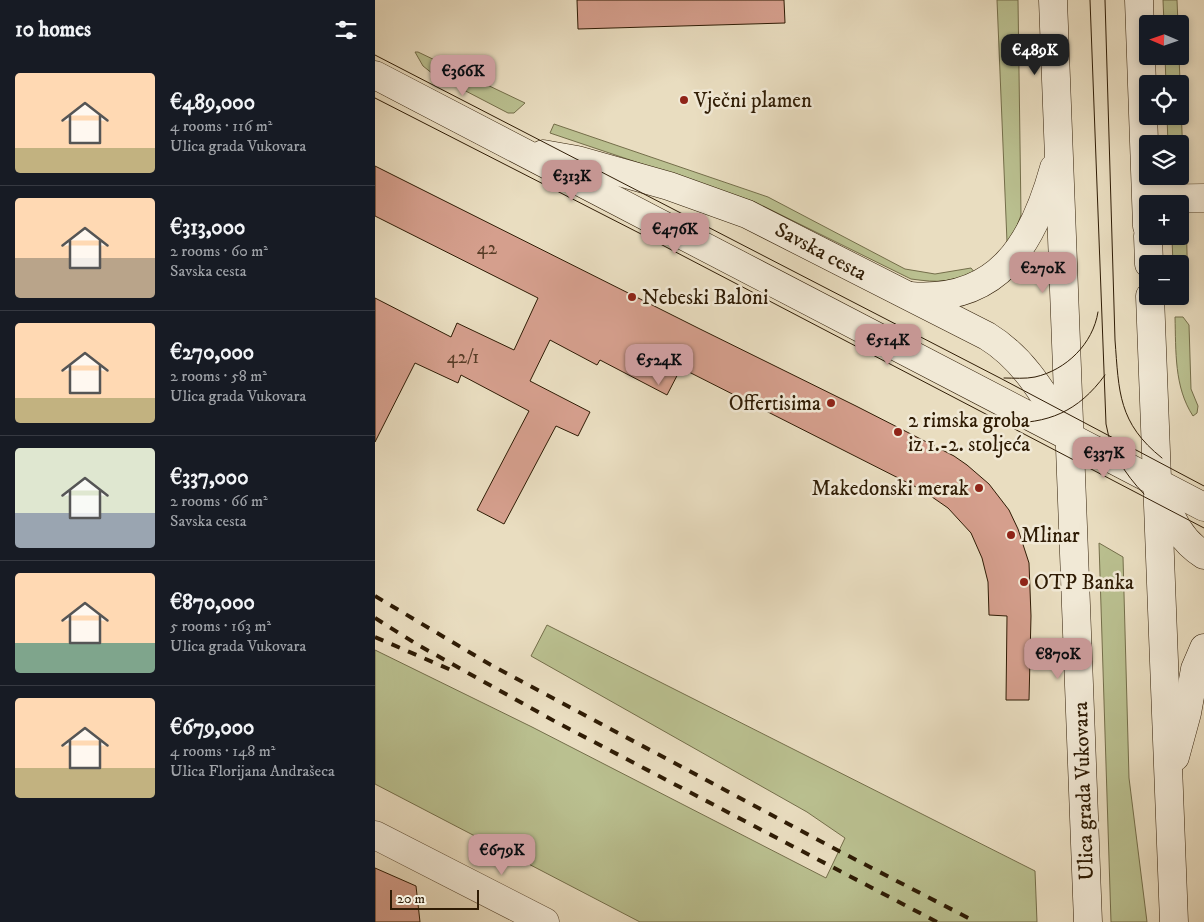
<!DOCTYPE html>
<meta charset="utf-8">
<style>
:root{--surface:#171b24;--page:#242831;--text:#f1f3f6;--muted:#9ea1a6;--line:#363941;--accent:#c59692}
body{margin:0;font-family:"IM FELL DW Pica",serif;background:var(--page);color:var(--text);height:100vh;display:flex;flex-direction:column;font-size:19px;white-space:nowrap}
*{box-sizing:border-box;margin:0}
p{font-size:16px;color:var(--muted)}
.icon{flex:none;width:28px;height:28px;fill:none;stroke:currentColor;stroke-width:2;stroke-linecap:round;stroke-linejoin:round}
.map{position:relative;flex:1;overflow:hidden}
.details{display:flex;flex-direction:column;background:var(--surface);width:375px}
.details>*{flex:none}
.needle{width:32px;rotate:272deg}
.fabs{position:absolute;left:764px;top:15px;display:grid;gap:10px}
.fabs a{display:grid;place-items:center;width:50px;height:50px;border-radius:5px;background:var(--surface);box-shadow:0 2px 8px #0003;font-size:25px}
.scale{position:absolute;left:15px;bottom:12px;width:89px;box-sizing:border-box;padding-left:5px;border:2px solid #2f1c05;border-top:0;font-size:14px;line-height:18px;white-space:nowrap;color:#2f1c05;-webkit-text-stroke:4px #f1e9d6;paint-order:stroke}
.price{position:absolute;translate:-50% -42px;padding:0 11px;border-radius:10px;background:var(--accent);color:#111;font-size:16px;line-height:32px;filter:drop-shadow(0 1px 2px #0008)}
.price::after{content:'';position:absolute;left:50%;top:30px;width:15px;height:11px;margin-left:-8px;background:inherit;clip-path:polygon(0 0,100% 0,50% 100%)}
.price.current{background:#222;color:#fff}
ul{padding:0;list-style:none}
li{display:flex;align-items:center;gap:15px;height:125px;padding:0 15px}
li+li{border-top:1px solid var(--line)}
li span{display:grid;place-items:center;flex:none;width:140px;height:100px;border-radius:5px;color:#555}
li>.icon{margin-inline-start:auto}
span .icon{width:60px;height:60px;fill:#fffc;stroke-width:1}
li b{font-size:21px}
h2{display:flex;justify-content:space-between;align-items:center;height:60px;padding:0 15px;font-size:21px}
main{display:flex;flex:1;min-height:0}
.map>svg:first-child{display:block}
.green{fill:#bac090;stroke:#746e4a}
.building{fill:#d59f8d;stroke:#2f1c05}
.lines{fill:none;stroke-linecap:round;stroke-linejoin:round}
.minor-casing{stroke:#5e4c34;stroke-width:29}
.secondary-casing{stroke:#2f1c05;stroke-width:29}
.minor{stroke:#f1e9d6;stroke-width:28}
.secondary{stroke:#f1e9d6;stroke-width:28}
.tram{stroke:#2f1c05;stroke-width:1}
.rail{stroke:#2f1c05;stroke-width:4;stroke-dasharray:9 9;stroke-linecap:butt}
.poi-dot{fill:#8f2418;stroke:#f1e9d6;stroke-width:2}
.labels{text-anchor:middle;stroke-width:5;stroke-linejoin:round;paint-order:stroke}
.number-label{font-size:19px;fill:#583d27}
.poi-label{font-size:21px;fill:#2f1c05;stroke:#f1e9d6;text-anchor:start}
.street-label{font-size:21px;fill:#2f1c05;stroke:#f1e9d6}
</style>
<main>
<section class="details">
<h2>10 homes<svg class="icon" aria-label="filters" viewBox="0 0 24 24"><path d="M4 7h16M4 17h16"/><circle cx="9" cy="7" r="2"/><circle cx="15" cy="17" r="2"/></svg></h2>
<ul>
<li><span style="background:linear-gradient(#ffd9b3 75%,#c2b280 0)"><svg class="icon" aria-label="home" viewBox="0 0 24 24"><path d="M3 11l9-7 9 7M6 9v11h12V9"/></svg></span><div><b>€489,000</b><p>4 rooms · 116 m²</p><p>Ulica grada Vukovara</p></div></li>
<li><span style="background:linear-gradient(#ffd9b3 60%,#b9a48a 0)"><svg class="icon" aria-label="home" viewBox="0 0 24 24"><path d="M3 11l9-7 9 7M6 9v11h12V9"/></svg></span><div><b>€313,000</b><p>2 rooms · 60 m²</p><p>Savska cesta</p></div></li>
<li><span style="background:linear-gradient(#ffd9b3 75%,#c2b280 0)"><svg class="icon" aria-label="home" viewBox="0 0 24 24"><path d="M3 11l9-7 9 7M6 9v11h12V9"/></svg></span><div><b>€270,000</b><p>2 rooms · 58 m²</p><p>Ulica grada Vukovara</p></div></li>
<li><span style="background:linear-gradient(#dfe7d0 65%,#9aa5b1 0)"><svg class="icon" aria-label="home" viewBox="0 0 24 24"><path d="M3 11l9-7 9 7M6 9v11h12V9"/></svg></span><div><b>€337,000</b><p>2 rooms · 66 m²</p><p>Savska cesta</p></div></li>
<li><span style="background:linear-gradient(#ffd9b3 70%,#7fa58c 0)"><svg class="icon" aria-label="home" viewBox="0 0 24 24"><path d="M3 11l9-7 9 7M6 9v11h12V9"/></svg></span><div><b>€870,000</b><p>5 rooms · 163 m²</p><p>Ulica grada Vukovara</p></div></li>
<li><span style="background:linear-gradient(#ffd9b3 70%,#c2b280 0)"><svg class="icon" aria-label="home" viewBox="0 0 24 24"><path d="M3 11l9-7 9 7M6 9v11h12V9"/></svg></span><div><b>€679,000</b><p>4 rooms · 148 m²</p><p>Ulica Florijana Andrašeca</p></div></li>
</ul>
</section>
<div class="map">
<svg width="829" height="922" viewBox="0 0 829 922">
<rect width="100%" height="100%" fill="#e9ddc0"/>
<filter id="stains"><feTurbulence type="fractalNoise" baseFrequency=".004" numOctaves="4"/><feColorMatrix values="0 0 0 0 .2 0 0 0 0 .09 0 0 0 0 .02 0 0 0 .5 -.17"/></filter>
<radialGradient id="worn" r=".72"><stop offset=".6" stop-color="#630" stop-opacity="0"/><stop offset="1" stop-color="#630" stop-opacity=".3"/></radialGradient>
<g class="green">
<path d="M 622,0 L 643,0 L 646,215 L 641,229 L 632,242 Z"/>
<path d="M 788,0 L 802,0 L 803,24 L 789,24 Z"/>
<path d="M 40,52 L 43,52 L 150,103 L 139,113 L 133,113 L 58,74 L 48,66 Z"/>
<path d="M 790,56 L 804,56 L 809,183 L 800,176 L 805,176 L 805,144 L 793,144 L 792,116 L 805,116 L 805,84 L 791,84 Z"/>
<path d="M 179,124 L 393,197 L 530,269 L 560,274 L 596,268 L 600,273 C 573,282 565,283 536,279 L 380,202 L 175,133 Z"/>
<path d="M 811,217 L 813,288 L 809,292 L 805,293 L 805,264 L 798,264 L 797,239 L 798,236 L 805,236 L 805,222 Z"/>
<path d="M 800,317 L 808,317 L 814,325 L 816,389 L 823,406 L 822,413 L 818,416 C 799,387 801,351 800,317 Z"/>
<path d="M 724,543 L 748,557 L 754,778 L 772,922 L 736,922 Z"/>
<path d="M 172,625 L 660,871 L 662,922 L 265,922 L 0,784 L 0,650 L 157,727 L 451,878 L 470,838 L 432,812 L 156,656 Z"/>
</g>
<g class="building">
<path d="M 202,0 L 409,0 L 410,23 L 203,29 Z"/>
<path d="M 0,166 L 325,329 L 481,406 L 579,456 L 592,465 L 614,484 L 634,510 L 643,529 L 654,563 L 656,616 L 654,700 L 631,700 L 632,616 L 614,615 L 613,582 L 607,558 L 596,533 L 573,508 L 547,490 L 306,368 L 292,395 L 225,360 L 222,365 L 175,340 L 155,381 L 215,412 L 203,436 L 181,426 L 129,524 L 102,510 L 154,411 L 86,375 L 83,383 L 40,363 L 0,442 L 0,298 L 76,337 L 82,323 L 139,350 L 163,298 L 0,216 Z"/>
<path d="M 0,868 L 41,886 L 45,922 L 0,922 Z"/>
</g>
<g class="lines">
<defs>
<g id="minor">
<path d="M 772,199 L 829,198"/>
<path d="M 0,835 L 170,922"/>
</g>
<g id="secondary">
<path d="M 678,0 L 713,922"/>
<path d="M 764,0 L 772,226"/>
<path d="M 0,75 L 829,507"/>
<path d="M 168,154 L 202,160 L 294,186 L 372,214 L 612,336 C 651,360 670,397 694,435"/>
<path d="M 773,236 L 774,264"/>
<path d="M 535,296 C 623,303 658,244 679,168"/>
<path d="M 775,296 L 799,922"/>
<path d="M 787,496 C 797,520 806,541 829,555"/>
<path d="M 800,757 L 812,713 L 820,669 L 829,648"/>
</g>
</defs>
<use href="#minor" class="minor-casing"/>
<use href="#secondary" class="secondary-casing"/>
<use href="#minor" class="minor"/>
<use href="#secondary" class="secondary"/>
<g class="tram">
<path d="M 715,0 L 731,424 C 736,452 749,473 769,494"/>
<path d="M 730,0 L 740,340 C 744,392 743,423 787,458"/>
<path d="M 0,55 L 625,378 L 829,486"/>
<path d="M 0,98 L 268,235 L 829,528"/>
<path d="M 629,378 C 639,378 650,379 660,377 C 691,370 718,344 723,312"/>
<path d="M 629,423 C 673,424 703,412 730,375"/>
</g>
<g class="rail">
<path d="M 0,596 L 116,665 L 464,851 L 601,922"/>
<path d="M 0,618 L 43,645 L 181,722 L 562,922"/>
<path d="M 0,637 L 76,670"/>
</g>
</g>
<g class="poi-dot">
<circle cx="309" cy="100" r="5"/>
<circle cx="257" cy="297" r="5"/>
<circle cx="456" cy="403" r="5"/>
<circle cx="523" cy="432" r="5"/>
<circle cx="604" cy="488" r="5"/>
<circle cx="636" cy="535" r="5"/>
<circle cx="649" cy="582" r="5"/>
</g>
<g class="labels">
<g class="number-label">
<text x="112" y="254">42</text>
<text x="88" y="363">42/1</text>
</g>
<g class="poi-label">
<text x="319" y="107">Vječni plamen</text>
<text x="267" y="304">Nebeski Baloni</text>
<text x="446" y="410" text-anchor="end">Offertisima</text>
<text x="533" y="427">2 rimska groba<tspan x="533" dy="24">iz 1.-2. stoljeća</tspan></text>
<text x="594" y="495" text-anchor="end">Makedonski merak</text>
<text x="646" y="542">Mlinar</text>
<text x="659" y="589">OTP Banka</text>
</g>
<g class="street-label">
<text transform="translate(446 251) rotate(28)" y="7">Savska cesta</text>
<text transform="translate(708 791) rotate(-92)" y="7">Ulica grada Vukovara</text>
</g>
</g>
<rect width="100%" height="100%" filter="url(#stains)"/>
<rect width="100%" height="100%" fill="url(#worn)"/>
</svg>
<div class="fabs">
<a><svg class="needle" viewBox="-14 -14 28 28"><path d="M0-13l5 13h-10z" fill="#e53935"/><path d="M0 13l5-13h-10z" fill="#9ea1a6"/></svg></a>
<a><svg class="icon" aria-label="locate" viewBox="0 0 24 24"><circle cx="12" cy="12" r="6"/><path d="M12 2v4M12 18v4M2 12h4M18 12h4"/></svg></a>
<a><svg class="icon" aria-label="layers" viewBox="0 0 24 24"><path d="M12 4l9 5-9 5-9-5zM3 14l9 5 9-5"/></svg></a>
<a>+</a>
<a>−</a>
</div>
<div class="scale">20 m</div>
<b class="price current" style="left:660px;top:76px">€489K</b>
<b class="price" style="left:88px;top:97px">€366K</b>
<b class="price" style="left:197px;top:202px">€313K</b>
<b class="price" style="left:300px;top:255px">€476K</b>
<b class="price" style="left:668px;top:294px">€270K</b>
<b class="price" style="left:513px;top:366px">€514K</b>
<b class="price" style="left:284px;top:386px">€524K</b>
<b class="price" style="left:729px;top:479px">€337K</b>
<b class="price" style="left:683px;top:680px">€870K</b>
<b class="price" style="left:127px;top:876px">€679K</b>
</div>
</main>
